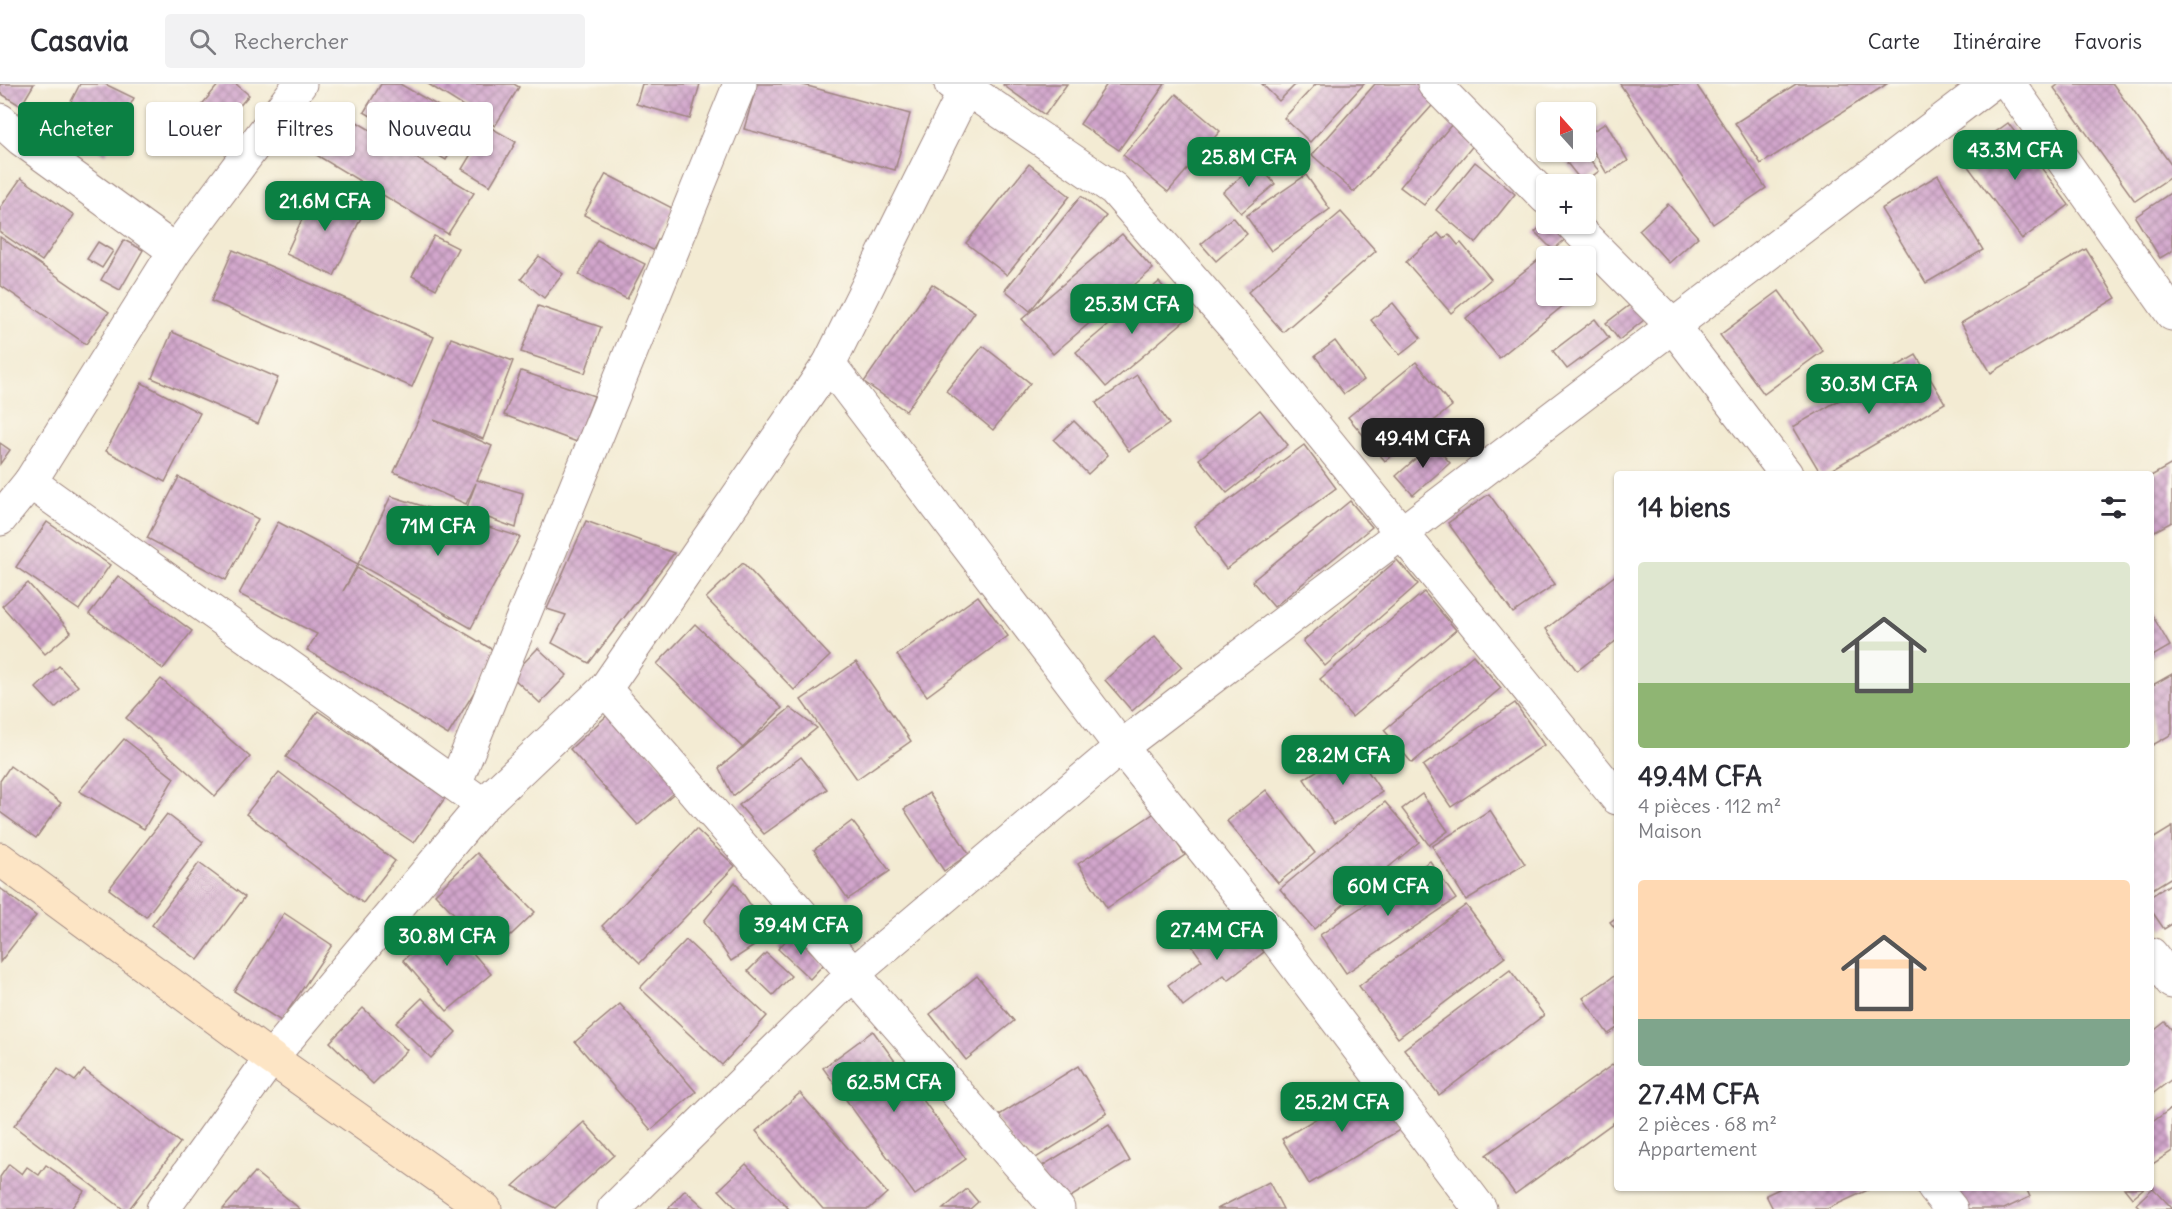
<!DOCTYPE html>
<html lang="fr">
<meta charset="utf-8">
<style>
:root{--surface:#fff;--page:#f2f2f3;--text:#2b2b33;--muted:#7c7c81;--line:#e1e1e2;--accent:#0b8043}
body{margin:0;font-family:Delius,sans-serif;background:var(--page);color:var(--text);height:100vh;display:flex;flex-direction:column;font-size:22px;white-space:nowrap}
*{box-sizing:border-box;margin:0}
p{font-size:20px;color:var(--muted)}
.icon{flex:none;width:33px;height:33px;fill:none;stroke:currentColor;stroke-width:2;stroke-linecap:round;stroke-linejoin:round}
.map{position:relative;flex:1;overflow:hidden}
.panel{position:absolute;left:1614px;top:387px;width:540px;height:720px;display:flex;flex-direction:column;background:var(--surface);border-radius:6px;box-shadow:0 2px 4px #0004}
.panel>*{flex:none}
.hud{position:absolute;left:18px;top:18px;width:570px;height:54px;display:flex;gap:12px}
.needle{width:39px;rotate:339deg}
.buttons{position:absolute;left:1536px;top:18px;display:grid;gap:12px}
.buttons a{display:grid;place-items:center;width:60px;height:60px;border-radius:6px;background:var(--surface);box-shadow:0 2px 4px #0004;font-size:30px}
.price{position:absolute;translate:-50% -51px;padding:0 14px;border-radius:12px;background:var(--accent);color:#fff;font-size:20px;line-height:39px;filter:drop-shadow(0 2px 3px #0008)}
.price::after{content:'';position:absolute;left:50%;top:36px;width:18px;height:14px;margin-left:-9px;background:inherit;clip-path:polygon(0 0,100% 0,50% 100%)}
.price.on{background:#222;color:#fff}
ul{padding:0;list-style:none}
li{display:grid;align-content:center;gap:12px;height:318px;padding:0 24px}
li span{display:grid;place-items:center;height:186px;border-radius:6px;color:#555}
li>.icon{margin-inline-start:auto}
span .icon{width:108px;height:108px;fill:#fffc;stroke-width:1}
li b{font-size:26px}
h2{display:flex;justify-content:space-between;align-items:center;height:72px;padding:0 24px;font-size:26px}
.tag{padding:0 21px;border-radius:6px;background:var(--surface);box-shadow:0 2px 4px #0004;font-size:21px;line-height:54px}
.tag.on{background:var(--accent);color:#fff}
header{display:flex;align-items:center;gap:36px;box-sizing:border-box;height:84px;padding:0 30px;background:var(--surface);border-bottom:2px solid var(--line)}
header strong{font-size:28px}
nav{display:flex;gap:33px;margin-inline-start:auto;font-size:21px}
.search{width:420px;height:54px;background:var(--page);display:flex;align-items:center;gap:15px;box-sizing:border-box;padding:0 21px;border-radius:6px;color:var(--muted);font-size:22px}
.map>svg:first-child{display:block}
.building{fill:url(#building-cross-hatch)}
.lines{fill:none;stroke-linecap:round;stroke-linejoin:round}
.street-casing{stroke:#9e857f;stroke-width:35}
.secondary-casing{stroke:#9e857f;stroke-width:35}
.street{stroke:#fff;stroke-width:33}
.secondary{stroke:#fde5c5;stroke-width:33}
</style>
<header>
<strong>Casavia</strong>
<div class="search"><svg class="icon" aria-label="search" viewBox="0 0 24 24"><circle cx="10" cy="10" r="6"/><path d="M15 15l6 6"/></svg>Rechercher</div>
<nav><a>Carte</a><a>Itinéraire</a><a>Favoris</a></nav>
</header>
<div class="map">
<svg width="2172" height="1125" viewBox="0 0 2172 1125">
<defs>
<pattern id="building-cross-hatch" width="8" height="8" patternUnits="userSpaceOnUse" patternTransform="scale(1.5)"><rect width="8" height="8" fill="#d2a6cc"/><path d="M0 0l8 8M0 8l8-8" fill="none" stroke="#ac87a6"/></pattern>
</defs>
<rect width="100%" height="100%" fill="#fbf7ec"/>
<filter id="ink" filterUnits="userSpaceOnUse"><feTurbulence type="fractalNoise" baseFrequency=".0167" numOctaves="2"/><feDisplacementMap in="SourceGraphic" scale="12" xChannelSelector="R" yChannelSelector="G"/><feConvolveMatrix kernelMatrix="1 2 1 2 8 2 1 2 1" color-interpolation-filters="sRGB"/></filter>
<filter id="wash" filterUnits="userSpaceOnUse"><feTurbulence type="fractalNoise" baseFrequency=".008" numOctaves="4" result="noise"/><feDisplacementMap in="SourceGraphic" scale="24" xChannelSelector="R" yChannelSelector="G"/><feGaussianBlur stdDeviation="1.35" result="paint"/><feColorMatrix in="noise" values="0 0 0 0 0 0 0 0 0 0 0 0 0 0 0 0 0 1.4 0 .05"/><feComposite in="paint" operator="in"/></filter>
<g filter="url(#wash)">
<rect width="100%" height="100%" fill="#f3ebd3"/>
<g id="blocks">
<g class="building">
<path d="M 0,0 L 34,0 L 21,22 L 0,9 Z"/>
<path d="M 80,0 L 105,0 L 134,14 L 105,70 L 57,45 Z"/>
<path d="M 219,0 L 236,0 L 249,11 L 216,49 L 194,30 Z"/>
<path d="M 381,0 L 400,0 L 468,39 L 446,76 L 364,28 Z"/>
<path d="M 428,0 L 514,0 L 519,3 L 495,42 Z"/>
<path d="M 642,0 L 700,0 L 690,35 L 636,20 Z"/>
<path d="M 757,0 L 800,0 L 910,30 L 895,86 L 744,45 Z"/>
<path d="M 1004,0 L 1067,0 L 1045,31 L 1003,1 Z"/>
<path d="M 1107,0 L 1165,0 L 1119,66 L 1080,40 Z"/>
<path d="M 1262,0 L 1296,0 L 1279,17 Z"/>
<path d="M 1316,0 L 1364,0 L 1310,58 L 1284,34 Z"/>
<path d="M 1375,0 L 1425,0 L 1440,13 L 1354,108 L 1312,71 Z"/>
<path d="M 1620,0 L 1696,0 L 1766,104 L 1713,140 Z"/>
<path d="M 1796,0 L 1887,0 L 1761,80 L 1735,39 Z"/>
<path d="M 2059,0 L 2113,0 L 2172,82 L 2172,92 L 2135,117 L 2054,4 Z"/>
<path d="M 1176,10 L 1220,47 L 1168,108 L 1123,71 Z"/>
<path d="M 329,21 L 474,109 L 448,150 L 303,63 Z"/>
<path d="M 1606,39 L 1628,77 L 1607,90 L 1586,54 L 1586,51 Z"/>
<path d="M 2008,39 L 2069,121 L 2022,155 L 1961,73 Z"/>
<path d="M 1452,40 L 1476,58 L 1424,121 L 1400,103 Z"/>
<path d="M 488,42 L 516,58 L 490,102 L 462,85 Z"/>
<path d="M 1581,68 L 1584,68 L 1599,87 L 1583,99 L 1567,79 Z"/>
<path d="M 1475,78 L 1515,110 L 1476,159 L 1436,126 Z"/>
<path d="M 1257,79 L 1275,100 L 1241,129 L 1223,108 Z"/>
<path d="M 1029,80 L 1070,112 L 1007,191 L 966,159 Z"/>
<path d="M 606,90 L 674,125 L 653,166 L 584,131 Z"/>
<path d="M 1306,91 L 1330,125 L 1271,167 L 1246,132 Z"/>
<path d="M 1938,91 L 1983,166 L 1926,199 L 1881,125 Z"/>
<path d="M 21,94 L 74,131 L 42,177 L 0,148 L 0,124 Z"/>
<path d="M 316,105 L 364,127 L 334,192 L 286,170 Z"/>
<path d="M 2172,108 L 2172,167 L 2160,174 L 2135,133 Z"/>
<path d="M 1081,112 L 1106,132 L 1030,227 L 1005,206 Z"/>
<path d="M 1668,120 L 1698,153 L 1669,179 L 1639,146 Z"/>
<path d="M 1341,128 L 1376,167 L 1283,248 L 1248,208 Z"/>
<path d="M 1233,133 L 1247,150 L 1216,177 L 1201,160 Z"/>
<path d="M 1546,138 L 1546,140 L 1556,140 L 1569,152 L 1553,166 L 1535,148 Z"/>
<path d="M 1438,149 L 1443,155 L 1449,150 L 1458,161 L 1461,159 L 1491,195 L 1451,229 L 1406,178 Z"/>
<path d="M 1122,150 L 1153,185 L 1053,270 L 1022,235 Z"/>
<path d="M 434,152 L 458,164 L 436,205 L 412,192 Z"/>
<path d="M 0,153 L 109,228 L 86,260 L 0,201 Z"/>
<path d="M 124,156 L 143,166 L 120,206 L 101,196 Z"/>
<path d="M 597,156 L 645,180 L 627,215 L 579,191 Z"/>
<path d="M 98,158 L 113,167 L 102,184 L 87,175 Z"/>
<path d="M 2086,165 L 2116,214 L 1991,289 L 1961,239 Z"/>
<path d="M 233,166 L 434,253 L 412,303 L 211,217 Z"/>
<path d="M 539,172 L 563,190 L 544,214 L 521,195 Z"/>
<path d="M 1543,172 L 1546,176 L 1546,212 L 1575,212 L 1499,274 L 1466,234 Z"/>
<path d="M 1159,198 L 1189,233 L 1106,303 L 1076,268 Z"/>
<path d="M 932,200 L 975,228 L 906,327 L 864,298 Z"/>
<path d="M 1779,207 L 1823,267 L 1764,310 L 1720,251 Z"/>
<path d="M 1393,219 L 1421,254 L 1400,271 L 1371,236 Z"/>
<path d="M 1631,220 L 1644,236 L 1619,256 L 1606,239 Z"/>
<path d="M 538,222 L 601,243 L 585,289 L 521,268 Z"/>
<path d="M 1595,235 L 1609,254 L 1567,285 L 1553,267 Z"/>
<path d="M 172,248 L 278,294 L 258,340 L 152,294 Z"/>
<path d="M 451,254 L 513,277 L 483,355 L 434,336 L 492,362 L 477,396 L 523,409 L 516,444 L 466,426 L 476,399 L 466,420 L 394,388 L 421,330 Z"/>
<path d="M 1335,257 L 1364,296 L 1344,310 L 1315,272 Z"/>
<path d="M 983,262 L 1030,299 L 993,346 L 946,307 Z"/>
<path d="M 1916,271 L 1945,319 L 1824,390 L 1821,390 L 1793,343 Z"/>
<path d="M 1416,278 L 1452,322 L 1385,377 L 1348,333 Z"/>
<path d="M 521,287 L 594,312 L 577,358 L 504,331 Z"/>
<path d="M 1137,291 L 1169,340 L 1129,367 L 1096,319 Z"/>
<path d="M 142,299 L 200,329 L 165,398 L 106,367 Z"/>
<path d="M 1260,326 L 1288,361 L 1227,409 L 1199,375 Z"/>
<path d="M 1074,337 L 1108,371 L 1088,390 L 1054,356 Z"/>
<path d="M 0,359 L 10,366 L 0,380 Z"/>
<path d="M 1433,359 L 1450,379 L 1413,411 L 1396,392 Z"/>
<path d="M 1304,361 L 1336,404 L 1226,485 L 1194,442 Z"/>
<path d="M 2172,380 L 2172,438 L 2151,449 L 2151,392 Z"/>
<path d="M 179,393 L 258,435 L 226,496 L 147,454 Z"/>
<path d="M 1489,410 L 1555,500 L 1513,529 L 1448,439 Z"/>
<path d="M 391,412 L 520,453 L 471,544 L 358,480 Z"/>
<path d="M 1350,417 L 1372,443 L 1274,523 L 1252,497 Z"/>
<path d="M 586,437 L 674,469 L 589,579 L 552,559 L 566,531 L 547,525 Z"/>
<path d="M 47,438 L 110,481 L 79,526 L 16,483 Z"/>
<path d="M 278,438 L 358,480 L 343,507 L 357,484 L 498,569 L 448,651 L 307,566 L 317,550 L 239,510 Z"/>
<path d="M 1397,476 L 1418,500 L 1325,582 L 1303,557 Z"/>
<path d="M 743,479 L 830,572 L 794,606 L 706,514 Z"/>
<path d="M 1617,490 L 1617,556 L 1577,587 L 1546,545 Z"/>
<path d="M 118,492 L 192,547 L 163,585 L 89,530 Z"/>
<path d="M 28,499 L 71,548 L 45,570 L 2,522 Z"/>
<path d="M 1424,508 L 1456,546 L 1352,633 L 1320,595 Z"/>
<path d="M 978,512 L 1008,552 L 927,612 L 897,571 Z"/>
<path d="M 2151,529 L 2170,562 L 2151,573 Z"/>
<path d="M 695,540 L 782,624 L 743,664 L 657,580 Z"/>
<path d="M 1155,552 L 1182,583 L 1132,627 L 1105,596 Z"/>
<path d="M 538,564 L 567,591 L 540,619 L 511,592 Z"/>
<path d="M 1473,571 L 1501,604 L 1412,679 L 1384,646 Z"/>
<path d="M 856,578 L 911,657 L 857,695 L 801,616 Z"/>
<path d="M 59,582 L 78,602 L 55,624 L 36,604 Z"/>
<path d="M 2172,590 L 2172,650 L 2151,662 L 2151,602 Z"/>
<path d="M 161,595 L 250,673 L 215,712 L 126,634 Z"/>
<path d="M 1515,619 L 1544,661 L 1451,723 L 1423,682 Z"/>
<path d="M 790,624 L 817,644 L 733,712 L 719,684 Z"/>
<path d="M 318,627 L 445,714 L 414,759 L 286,673 Z"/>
<path d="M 612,627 L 681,703 L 638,741 L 570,665 Z"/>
<path d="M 124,655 L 174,694 L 144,745 L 79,707 Z"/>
<path d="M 1352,664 L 1382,708 L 1334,740 L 1304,695 Z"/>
<path d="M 801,673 L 827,705 L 764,750 L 739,721 Z"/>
<path d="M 10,682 L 61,719 L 36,754 L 0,728 L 0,697 Z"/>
<path d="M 279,688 L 395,777 L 363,819 L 246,730 Z"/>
<path d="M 1266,706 L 1315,769 L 1278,799 L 1227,737 Z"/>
<path d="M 929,709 L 969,770 L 944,787 L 904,725 Z"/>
<path d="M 1422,710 L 1448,747 L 1429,761 L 1402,725 Z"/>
<path d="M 1385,718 L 1419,758 L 1314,845 L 1280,805 Z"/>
<path d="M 1490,726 L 1525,780 L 1466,816 L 1432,762 Z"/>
<path d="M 1156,728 L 1185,771 L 1107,824 L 1078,780 Z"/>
<path d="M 167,730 L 203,758 L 146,833 L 109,805 Z"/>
<path d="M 852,737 L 890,787 L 848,815 L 814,766 Z"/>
<path d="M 2172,743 L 2172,793 L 2151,806 L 2151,756 Z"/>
<path d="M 696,745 L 735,782 L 640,879 L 602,842 Z"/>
<path d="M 477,769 L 535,828 L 492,869 L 435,810 Z"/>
<path d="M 1430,777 L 1456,815 L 1346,889 L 1320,851 Z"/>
<path d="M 199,779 L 245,813 L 198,876 L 152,841 Z"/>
<path d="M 735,798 L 771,851 L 731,877 L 704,837 Z"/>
<path d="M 2172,799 L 2172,840 L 2164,845 L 2151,826 L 2151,812 Z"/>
<path d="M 0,804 L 36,832 L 0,878 Z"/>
<path d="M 1466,821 L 1505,873 L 1398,954 L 1359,902 Z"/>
<path d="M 284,829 L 332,861 L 281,937 L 234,907 Z"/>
<path d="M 1617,833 L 1617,847 L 1610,838 Z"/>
<path d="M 447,839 L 491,890 L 447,927 L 403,876 Z"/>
<path d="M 1223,839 L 1231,849 L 1243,840 L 1264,868 L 1228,896 L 1224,891 L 1183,922 L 1168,901 L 1202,876 L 1192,862 Z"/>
<path d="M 792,850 L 824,880 L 810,895 L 778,865 Z"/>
<path d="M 686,856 L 767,932 L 722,981 L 640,904 Z"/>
<path d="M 766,869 L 791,892 L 773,911 L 748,887 Z"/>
<path d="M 1510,886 L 1544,931 L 1439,1011 L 1404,965 Z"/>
<path d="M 1617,890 L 1617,944 L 1608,950 L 1583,914 Z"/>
<path d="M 977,892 L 1014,937 L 966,976 L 930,930 Z"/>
<path d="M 422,914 L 456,948 L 431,974 L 396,939 Z"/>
<path d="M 620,920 L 696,1008 L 651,1046 L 575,958 Z"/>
<path d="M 363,924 L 407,966 L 373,1000 L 330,958 Z"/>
<path d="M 2165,938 L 2172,946 L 2172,995 L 2151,1011 L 2151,949 Z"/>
<path d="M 873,947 L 966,1075 L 915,1111 L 823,984 Z"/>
<path d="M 1615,979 L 1617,981 L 1617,1036 L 1515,1110 L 1486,1071 Z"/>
<path d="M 1078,982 L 1107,1029 L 1036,1074 L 1015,1063 L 996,1033 Z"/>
<path d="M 58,985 L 75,997 L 84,986 L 180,1059 L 129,1125 L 123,1125 L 14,1042 Z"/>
<path d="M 1375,999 L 1403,1044 L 1309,1100 L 1282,1055 Z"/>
<path d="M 800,1009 L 887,1109 L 869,1125 L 823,1125 L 756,1047 Z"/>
<path d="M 2172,1024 L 2172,1067 L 2151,1081 L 2151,1039 Z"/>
<path d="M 584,1038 L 614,1071 L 555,1124 L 513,1102 Z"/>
<path d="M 1109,1041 L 1130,1077 L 1059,1120 L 1037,1085 Z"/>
<path d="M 9,1080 L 22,1090 L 27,1083 L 39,1091 L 46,1081 L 84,1107 L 71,1125 L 0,1125 L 0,1093 Z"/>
<path d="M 746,1080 L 789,1125 L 737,1125 L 719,1106 Z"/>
<path d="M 255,1088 L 300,1125 L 223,1125 Z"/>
<path d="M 1269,1098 L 1283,1125 L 1217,1125 Z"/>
<path d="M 1781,1104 L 1867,1104 L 1868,1106 L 1827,1125 L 1773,1125 L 1766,1111 Z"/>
<path d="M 1956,1104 L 2026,1104 L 2030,1113 L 2004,1125 L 1962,1125 L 1953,1105 Z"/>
<path d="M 2124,1104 L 2144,1104 L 2132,1114 Z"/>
<path d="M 2153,1104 L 2172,1124 L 2172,1125 L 2141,1125 L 2136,1120 Z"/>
<path d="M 967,1105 L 978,1118 L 970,1125 L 943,1125 Z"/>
<path d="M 685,1106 L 706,1125 L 668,1125 Z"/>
</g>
</g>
</g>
<g filter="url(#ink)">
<use href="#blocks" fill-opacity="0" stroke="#9e857f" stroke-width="1.5"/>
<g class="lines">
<defs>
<g id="street">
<path d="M 951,0 L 966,4 L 1114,105 L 1235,244 L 1617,714"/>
<path d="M 1434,0 L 1546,114"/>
<path d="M 2009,0 L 2172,230"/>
<path d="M 0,36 L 21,55 L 175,167"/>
<path d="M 1572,140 L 1672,241 L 1786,390"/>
<path d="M 829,280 L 1121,663 L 1278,858 L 1480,1125"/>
<path d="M 30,398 L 471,712"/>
<path d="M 0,435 L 30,398 L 175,167 L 300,0"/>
<path d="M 605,605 L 1058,1125"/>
<path d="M 455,700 L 740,0"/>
<path d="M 2151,870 L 2172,898"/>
<path d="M 1934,1104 L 1951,1125"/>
<path d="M 163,1125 L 271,974 L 483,721 L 605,605 L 829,280 L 968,0"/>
<path d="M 614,1125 L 853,890 L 1121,663 L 1990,0"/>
</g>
<path id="secondary" d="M 0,775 L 271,974 L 485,1125"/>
</defs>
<use href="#street" class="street-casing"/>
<use href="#secondary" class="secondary-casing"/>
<use href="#street" class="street"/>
<use href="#secondary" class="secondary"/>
</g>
</g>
</svg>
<div class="buttons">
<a><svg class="needle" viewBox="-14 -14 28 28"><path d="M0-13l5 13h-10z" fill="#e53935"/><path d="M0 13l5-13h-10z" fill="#7c7c81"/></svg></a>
<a>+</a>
<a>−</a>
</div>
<b class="price" style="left:2015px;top:97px">43.3M CFA</b>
<b class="price" style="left:1249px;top:104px">25.8M CFA</b>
<b class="price" style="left:325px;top:148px">21.6M CFA</b>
<b class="price" style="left:1132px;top:251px">25.3M CFA</b>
<b class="price" style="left:1869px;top:331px">30.3M CFA</b>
<b class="price on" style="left:1423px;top:385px">49.4M CFA</b>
<b class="price" style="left:438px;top:473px">71M CFA</b>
<b class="price" style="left:1343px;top:702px">28.2M CFA</b>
<b class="price" style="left:1388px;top:833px">60M CFA</b>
<b class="price" style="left:801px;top:872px">39.4M CFA</b>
<b class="price" style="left:1217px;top:877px">27.4M CFA</b>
<b class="price" style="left:447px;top:883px">30.8M CFA</b>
<b class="price" style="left:894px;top:1029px">62.5M CFA</b>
<b class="price" style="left:1342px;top:1049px">25.2M CFA</b>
<div class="hud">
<a class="tag on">Acheter</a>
<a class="tag">Louer</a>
<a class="tag">Filtres</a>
<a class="tag">Nouveau</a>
</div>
<section class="panel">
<h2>14 biens<svg class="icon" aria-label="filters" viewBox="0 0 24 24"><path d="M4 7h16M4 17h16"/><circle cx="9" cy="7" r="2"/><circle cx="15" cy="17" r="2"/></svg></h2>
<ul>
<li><span style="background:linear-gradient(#dfe7d0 65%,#8fb573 0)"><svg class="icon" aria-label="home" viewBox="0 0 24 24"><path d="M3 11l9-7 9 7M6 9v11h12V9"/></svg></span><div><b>49.4M CFA</b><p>4 pièces · 112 m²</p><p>Maison</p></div></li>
<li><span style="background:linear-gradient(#ffd9b3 75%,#7fa58c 0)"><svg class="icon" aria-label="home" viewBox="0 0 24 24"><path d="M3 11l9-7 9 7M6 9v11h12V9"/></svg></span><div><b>27.4M CFA</b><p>2 pièces · 68 m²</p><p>Appartement</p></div></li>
</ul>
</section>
</div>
